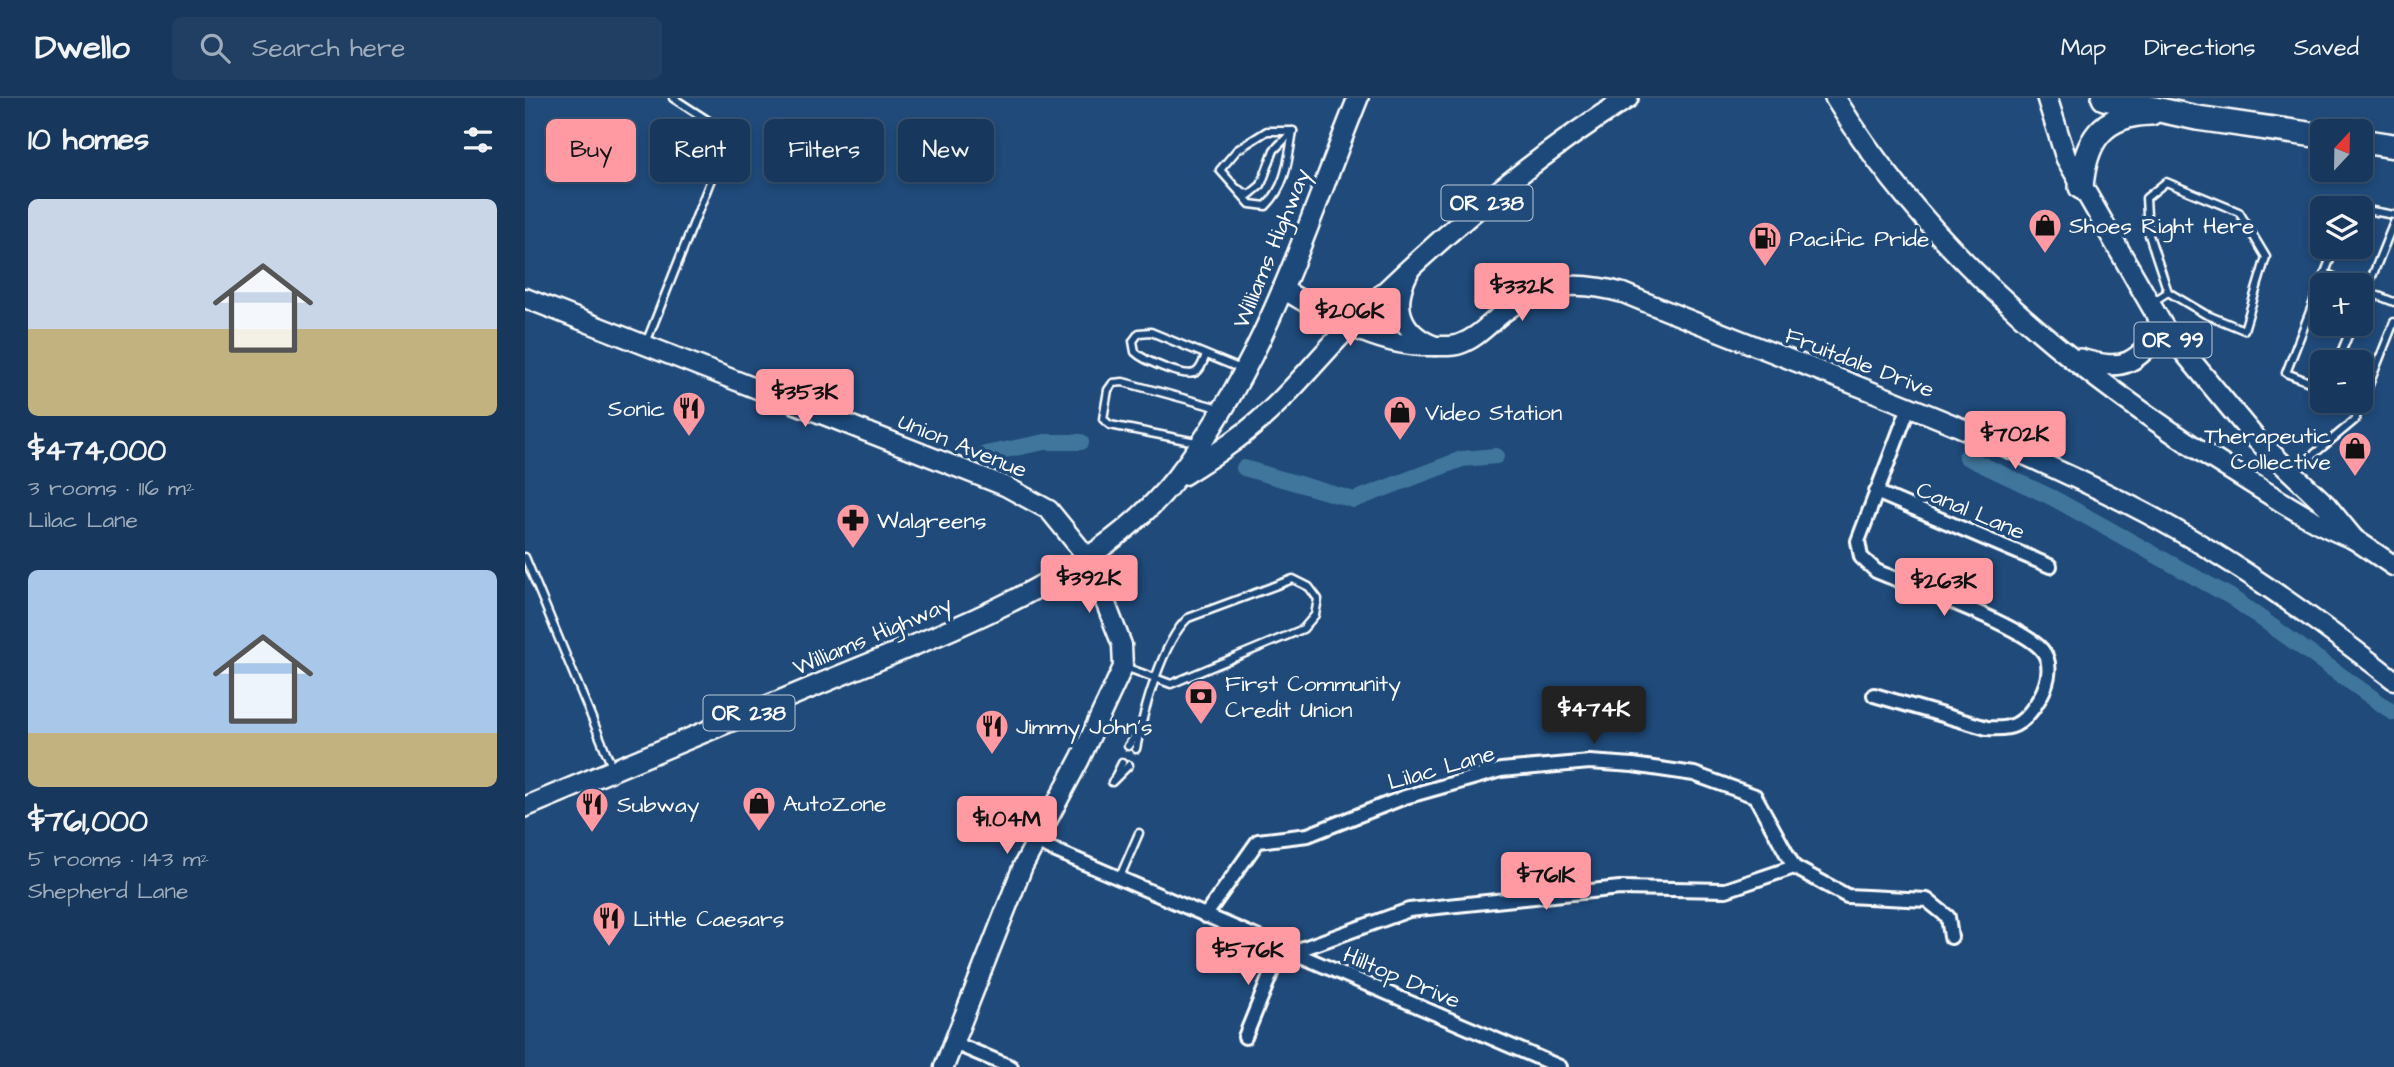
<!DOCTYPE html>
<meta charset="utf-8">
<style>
:root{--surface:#17385c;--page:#203f62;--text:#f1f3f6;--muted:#9eacbb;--line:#365272;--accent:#ff9aa2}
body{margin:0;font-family:"Architects Daughter",sans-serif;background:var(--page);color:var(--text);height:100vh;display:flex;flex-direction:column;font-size:26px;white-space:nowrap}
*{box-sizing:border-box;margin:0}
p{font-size:23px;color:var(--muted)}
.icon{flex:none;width:38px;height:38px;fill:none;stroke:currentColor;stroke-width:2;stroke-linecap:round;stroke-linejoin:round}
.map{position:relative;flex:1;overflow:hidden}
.sheet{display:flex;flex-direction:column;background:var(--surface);width:525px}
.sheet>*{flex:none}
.banner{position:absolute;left:21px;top:21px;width:665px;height:63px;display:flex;gap:14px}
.needle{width:46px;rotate:22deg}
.fabs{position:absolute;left:1785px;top:21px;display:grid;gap:14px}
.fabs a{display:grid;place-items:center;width:63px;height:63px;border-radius:10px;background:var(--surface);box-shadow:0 4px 10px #0003,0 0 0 2px var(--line);font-size:35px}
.price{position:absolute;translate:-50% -60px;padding:0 16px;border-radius:7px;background:var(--accent);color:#111;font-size:23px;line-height:46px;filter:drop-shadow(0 2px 4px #0008)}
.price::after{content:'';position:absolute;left:50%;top:42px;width:21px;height:16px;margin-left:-10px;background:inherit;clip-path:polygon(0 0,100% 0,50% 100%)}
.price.selected{background:#222;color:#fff}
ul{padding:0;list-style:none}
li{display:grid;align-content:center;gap:14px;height:371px;padding:0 28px}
li span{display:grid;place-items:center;height:217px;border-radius:10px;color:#555}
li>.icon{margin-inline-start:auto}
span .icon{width:126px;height:126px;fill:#fffc;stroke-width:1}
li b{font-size:30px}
h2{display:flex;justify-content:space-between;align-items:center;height:84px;padding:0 28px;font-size:30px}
.pill{padding:0 24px;border-radius:10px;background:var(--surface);box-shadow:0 4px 10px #0003,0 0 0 2px var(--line);font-size:24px;line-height:63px}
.pill.selected{background:var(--accent);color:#111}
header{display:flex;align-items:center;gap:42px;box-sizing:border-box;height:98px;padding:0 35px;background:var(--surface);border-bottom:2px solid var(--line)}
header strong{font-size:33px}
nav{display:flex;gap:38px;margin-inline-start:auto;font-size:24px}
.search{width:490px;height:63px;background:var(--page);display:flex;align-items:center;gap:18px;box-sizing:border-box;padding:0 24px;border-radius:10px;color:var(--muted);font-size:26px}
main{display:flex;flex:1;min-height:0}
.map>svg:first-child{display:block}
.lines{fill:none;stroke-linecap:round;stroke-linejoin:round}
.canal{stroke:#3f769c;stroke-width:16}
.lane-casing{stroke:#fff;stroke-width:11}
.street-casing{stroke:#fff;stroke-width:18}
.secondary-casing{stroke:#fff;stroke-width:23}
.primary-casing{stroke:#fff;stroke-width:24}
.highway-casing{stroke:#fff;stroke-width:28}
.lane{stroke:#1f4a7a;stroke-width:6}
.street{stroke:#1f4a7a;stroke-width:12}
.secondary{stroke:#1f4a7a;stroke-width:18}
.primary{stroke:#1f4a7a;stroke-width:19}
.highway{stroke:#1f4a7a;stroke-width:23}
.labels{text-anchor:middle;stroke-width:7;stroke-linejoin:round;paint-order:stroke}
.shield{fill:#1f4a7a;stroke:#bcc9d7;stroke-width:2}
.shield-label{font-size:21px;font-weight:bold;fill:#fff}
.poi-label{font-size:23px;fill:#fff;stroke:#1f4a7a;text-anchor:start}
.street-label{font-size:23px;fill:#fff;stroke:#1f4a7a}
</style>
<header>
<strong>Dwello</strong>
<div class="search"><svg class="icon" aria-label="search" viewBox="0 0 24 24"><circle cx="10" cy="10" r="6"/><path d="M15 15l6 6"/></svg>Search here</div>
<nav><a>Map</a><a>Directions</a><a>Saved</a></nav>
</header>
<main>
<section class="sheet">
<h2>10 homes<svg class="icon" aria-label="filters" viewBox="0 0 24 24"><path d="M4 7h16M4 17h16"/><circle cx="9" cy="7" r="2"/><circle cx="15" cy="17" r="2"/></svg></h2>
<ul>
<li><span style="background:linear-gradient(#c9d6e8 60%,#c2b280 0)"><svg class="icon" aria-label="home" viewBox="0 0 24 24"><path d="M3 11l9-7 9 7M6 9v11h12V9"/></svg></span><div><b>$474,000</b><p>3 rooms · 116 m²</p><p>Lilac Lane</p></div></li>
<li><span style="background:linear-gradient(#a9c7e8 75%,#c2b280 0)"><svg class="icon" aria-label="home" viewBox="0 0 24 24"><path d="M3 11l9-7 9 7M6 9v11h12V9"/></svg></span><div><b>$761,000</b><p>5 rooms · 143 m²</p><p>Shepherd Lane</p></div></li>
</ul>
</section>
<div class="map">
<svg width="1869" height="969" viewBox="0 0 1869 969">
<rect width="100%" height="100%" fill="#1f4a7a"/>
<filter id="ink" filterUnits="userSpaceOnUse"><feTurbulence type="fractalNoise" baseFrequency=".0143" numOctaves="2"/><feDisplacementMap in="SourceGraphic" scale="14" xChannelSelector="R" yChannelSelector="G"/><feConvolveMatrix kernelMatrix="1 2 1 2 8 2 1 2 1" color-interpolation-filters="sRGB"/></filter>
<g filter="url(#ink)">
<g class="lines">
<g class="canal">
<path d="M 460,356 L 520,344 L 556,344"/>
<path d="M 1441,359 L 1528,400 L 1706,499 L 1869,615"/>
<path d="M 719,370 L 829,402 L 937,361 L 971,358"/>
</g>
<defs>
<g id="lane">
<path d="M 742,33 L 768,33 C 763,61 762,87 741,108 L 725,106 L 695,72 L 712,52 Z"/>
<path d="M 1641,84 L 1714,114 L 1741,159 L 1719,232 L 1680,216 L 1643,194 L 1623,134 L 1621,100 Z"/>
<path d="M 713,91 L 724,97 L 736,87 L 749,52 L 768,33"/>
<path d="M 1825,110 L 1828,110"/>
<path d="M 1836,111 L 1869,117"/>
<path d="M 1800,175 L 1827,187"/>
<path d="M 1836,191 L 1869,204"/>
<path d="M 1626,205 L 1643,194"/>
<path d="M 1836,206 L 1869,124"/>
<path d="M 121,245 L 204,36 L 148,0"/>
<path d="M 681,257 C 678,263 676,273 669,275 C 657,279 618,262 610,254 L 608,243 L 614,235 L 626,234 L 716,271"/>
<path d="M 1812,264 L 1828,226"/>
<path d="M 1797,289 L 1761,275 L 1810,149"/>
<path d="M 671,344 L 585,327 L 578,321 L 583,292 L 588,285 L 598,284 L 694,310"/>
<path d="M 1770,372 L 1830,322 L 1869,224"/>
<path d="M 0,459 L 88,671"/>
<path d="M 600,569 L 646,586 L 778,531 L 790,517 L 793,501 L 784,489 L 768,481 L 663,520 C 637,544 618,615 611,651"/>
<path d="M 603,648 L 612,635"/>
<path d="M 590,679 L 597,665"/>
<path d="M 587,684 L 604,667"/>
<path d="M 594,781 L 614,735"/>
</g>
<g id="street">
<path d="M 1351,394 L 1525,468"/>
<path d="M 1349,597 L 1462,630 C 1487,632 1497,627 1511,606 C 1521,591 1530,568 1517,552 C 1496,527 1386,488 1351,473 L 1336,459 L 1333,443 L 1384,309"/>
<path d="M 510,744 L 1035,969"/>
<path d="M 680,818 L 733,743 L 783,737 L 880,699 L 976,672 L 1065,664 L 1108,667 L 1169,676 L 1230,698 L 1269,769 L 1322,798 L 1402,802 L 1423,819 L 1426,839"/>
<path d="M 765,855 L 884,812 L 1095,790 L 1201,792 L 1269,769"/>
<path d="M 720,939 L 756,851"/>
<path d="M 429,945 L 486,969"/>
</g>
<g id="secondary">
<path d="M 884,174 C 867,206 874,234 910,248"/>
<path d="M 757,191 C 805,218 852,250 909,248 C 918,248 927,249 935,246 C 952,240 964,226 978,215 C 1016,185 1052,182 1098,195 C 1267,265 1441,324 1605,407 C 1698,454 1787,518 1869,582"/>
<path d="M 0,200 L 480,388 L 524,412 L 563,460 L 597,547 L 598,569 L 555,661 L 498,768 L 419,969"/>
</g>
<g id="primary">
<path d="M 1310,0 C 1406,156 1551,276 1704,371 C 1746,397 1783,423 1829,441"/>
<path d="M 1522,0 L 1541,60 L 1639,230 L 1731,341 L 1801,407 L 1829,441 L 1869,468"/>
<path d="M 1555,261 C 1601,274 1609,266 1639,230"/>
<path d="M 658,377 C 693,355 726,333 755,303 C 779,279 800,253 824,229 C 908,145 1002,63 1103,0"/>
<path d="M 0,709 C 97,669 193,628 290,588 C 408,538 568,485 650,381 C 739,269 780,131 833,0"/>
</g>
<g id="highway">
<path d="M 1579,0 L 1672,20 L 1797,38"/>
<path d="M 1836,43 L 1869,48"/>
<path d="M 1556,89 C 1560,44 1576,16 1626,15"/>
</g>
</defs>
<use href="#lane" class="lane-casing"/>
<use href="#street" class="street-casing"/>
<use href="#secondary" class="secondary-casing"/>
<use href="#primary" class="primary-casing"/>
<use href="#highway" class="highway-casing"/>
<use href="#lane" class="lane"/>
<use href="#street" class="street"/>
<use href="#secondary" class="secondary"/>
<use href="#primary" class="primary"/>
<use href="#highway" class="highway"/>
</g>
</g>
<defs>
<symbol id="shop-pin" viewBox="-11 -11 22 30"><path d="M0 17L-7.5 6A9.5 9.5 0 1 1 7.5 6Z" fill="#ff9aa2" stroke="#1f4a7a"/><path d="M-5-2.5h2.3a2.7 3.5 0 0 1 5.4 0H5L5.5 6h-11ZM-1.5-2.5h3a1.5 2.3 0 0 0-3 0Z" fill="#111"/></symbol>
<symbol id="fuel-pin" viewBox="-11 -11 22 30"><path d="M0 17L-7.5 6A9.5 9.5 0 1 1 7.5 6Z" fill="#ff9aa2" stroke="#1f4a7a"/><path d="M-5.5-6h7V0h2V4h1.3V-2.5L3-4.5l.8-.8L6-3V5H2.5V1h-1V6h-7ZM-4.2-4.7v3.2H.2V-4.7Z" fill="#111"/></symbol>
<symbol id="restaurant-pin" viewBox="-11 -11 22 30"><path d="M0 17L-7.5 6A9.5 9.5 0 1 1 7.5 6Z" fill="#ff9aa2" stroke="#1f4a7a"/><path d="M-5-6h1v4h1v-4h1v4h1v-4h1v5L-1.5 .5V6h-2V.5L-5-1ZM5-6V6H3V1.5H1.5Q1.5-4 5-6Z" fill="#111"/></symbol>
<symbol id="pharmacy-pin" viewBox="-11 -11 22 30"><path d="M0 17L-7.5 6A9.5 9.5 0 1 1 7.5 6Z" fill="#ff9aa2" stroke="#1f4a7a"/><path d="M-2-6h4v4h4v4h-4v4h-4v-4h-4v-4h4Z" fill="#111"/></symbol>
<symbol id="bank-pin" viewBox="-11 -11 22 30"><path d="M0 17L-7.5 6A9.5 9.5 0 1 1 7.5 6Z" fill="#ff9aa2" stroke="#1f4a7a"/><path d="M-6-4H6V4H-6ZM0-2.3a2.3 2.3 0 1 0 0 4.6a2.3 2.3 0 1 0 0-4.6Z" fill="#111"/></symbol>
</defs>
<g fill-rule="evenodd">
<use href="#shop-pin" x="1501" y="108" width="38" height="52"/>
<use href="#fuel-pin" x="1221" y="121" width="38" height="52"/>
<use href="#restaurant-pin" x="145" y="291" width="38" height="52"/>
<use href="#shop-pin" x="856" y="295" width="38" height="52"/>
<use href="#shop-pin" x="1811" y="331" width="38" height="52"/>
<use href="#pharmacy-pin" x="309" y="403" width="38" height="52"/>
<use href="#bank-pin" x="657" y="579" width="38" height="52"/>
<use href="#restaurant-pin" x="448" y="609" width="38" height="52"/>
<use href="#shop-pin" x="215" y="686" width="38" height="52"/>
<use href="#restaurant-pin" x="48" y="687" width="38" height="52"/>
<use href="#restaurant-pin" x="65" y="801" width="38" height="52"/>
</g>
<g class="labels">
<g class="shield">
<rect x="916.5" y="87.5" width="91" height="35" rx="5"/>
<rect x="1609.5" y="224.5" width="77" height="35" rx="5"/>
<rect x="178.5" y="597.5" width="91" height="35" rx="5"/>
</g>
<g class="shield-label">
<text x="962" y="112">OR 238</text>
<text x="1648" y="249">OR 99</text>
<text x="224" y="622">OR 238</text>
</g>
<g class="poi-label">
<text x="1544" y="135">Shoes Right Here</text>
<text x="1264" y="148">Pacific Pride</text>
<text x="140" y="318" text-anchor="end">Sonic</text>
<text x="900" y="322">Video Station</text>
<text x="1806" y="345" text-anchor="end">Therapeutic<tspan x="1806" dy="26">Collective</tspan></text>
<text x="352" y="430">Walgreens</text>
<text x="700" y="593">First Community<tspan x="700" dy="26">Credit Union</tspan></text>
<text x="491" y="636">Jimmy John's</text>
<text x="258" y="713">AutoZone</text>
<text x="92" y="714">Subway</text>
<text x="108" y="828">Little Caesars</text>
</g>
<g class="street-label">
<text transform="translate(746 150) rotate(-68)" y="8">Williams Highway</text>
<text transform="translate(1335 264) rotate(21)" y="8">Fruitdale Drive</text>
<text transform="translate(438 347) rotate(22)" y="8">Union Avenue</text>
<text transform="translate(1446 412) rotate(23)" y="8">Canal Lane</text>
<text transform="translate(347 537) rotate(-23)" y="8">Williams Highway</text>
<text transform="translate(916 669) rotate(-16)" y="8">Lilac Lane</text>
<text transform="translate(877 879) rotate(23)" y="8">Hilltop Drive</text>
</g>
</g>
</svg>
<div class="fabs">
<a><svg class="needle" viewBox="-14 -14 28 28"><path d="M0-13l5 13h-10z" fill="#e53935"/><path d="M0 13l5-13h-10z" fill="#9eacbb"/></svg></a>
<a><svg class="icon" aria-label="layers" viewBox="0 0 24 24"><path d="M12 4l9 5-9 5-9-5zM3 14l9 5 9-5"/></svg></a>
<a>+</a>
<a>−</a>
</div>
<b class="price" style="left:997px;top:225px">$332K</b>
<b class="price" style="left:825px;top:250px">$206K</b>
<b class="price" style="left:280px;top:331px">$353K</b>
<b class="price" style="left:1490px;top:373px">$702K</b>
<b class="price" style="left:564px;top:517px">$392K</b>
<b class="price" style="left:1419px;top:520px">$263K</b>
<b class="price selected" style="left:1069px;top:648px">$474K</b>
<b class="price" style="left:482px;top:758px">$1.04M</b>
<b class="price" style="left:1021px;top:814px">$761K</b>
<b class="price" style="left:723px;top:889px">$576K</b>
<div class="banner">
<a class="pill selected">Buy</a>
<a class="pill">Rent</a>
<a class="pill">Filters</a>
<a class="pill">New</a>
</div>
</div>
</main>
